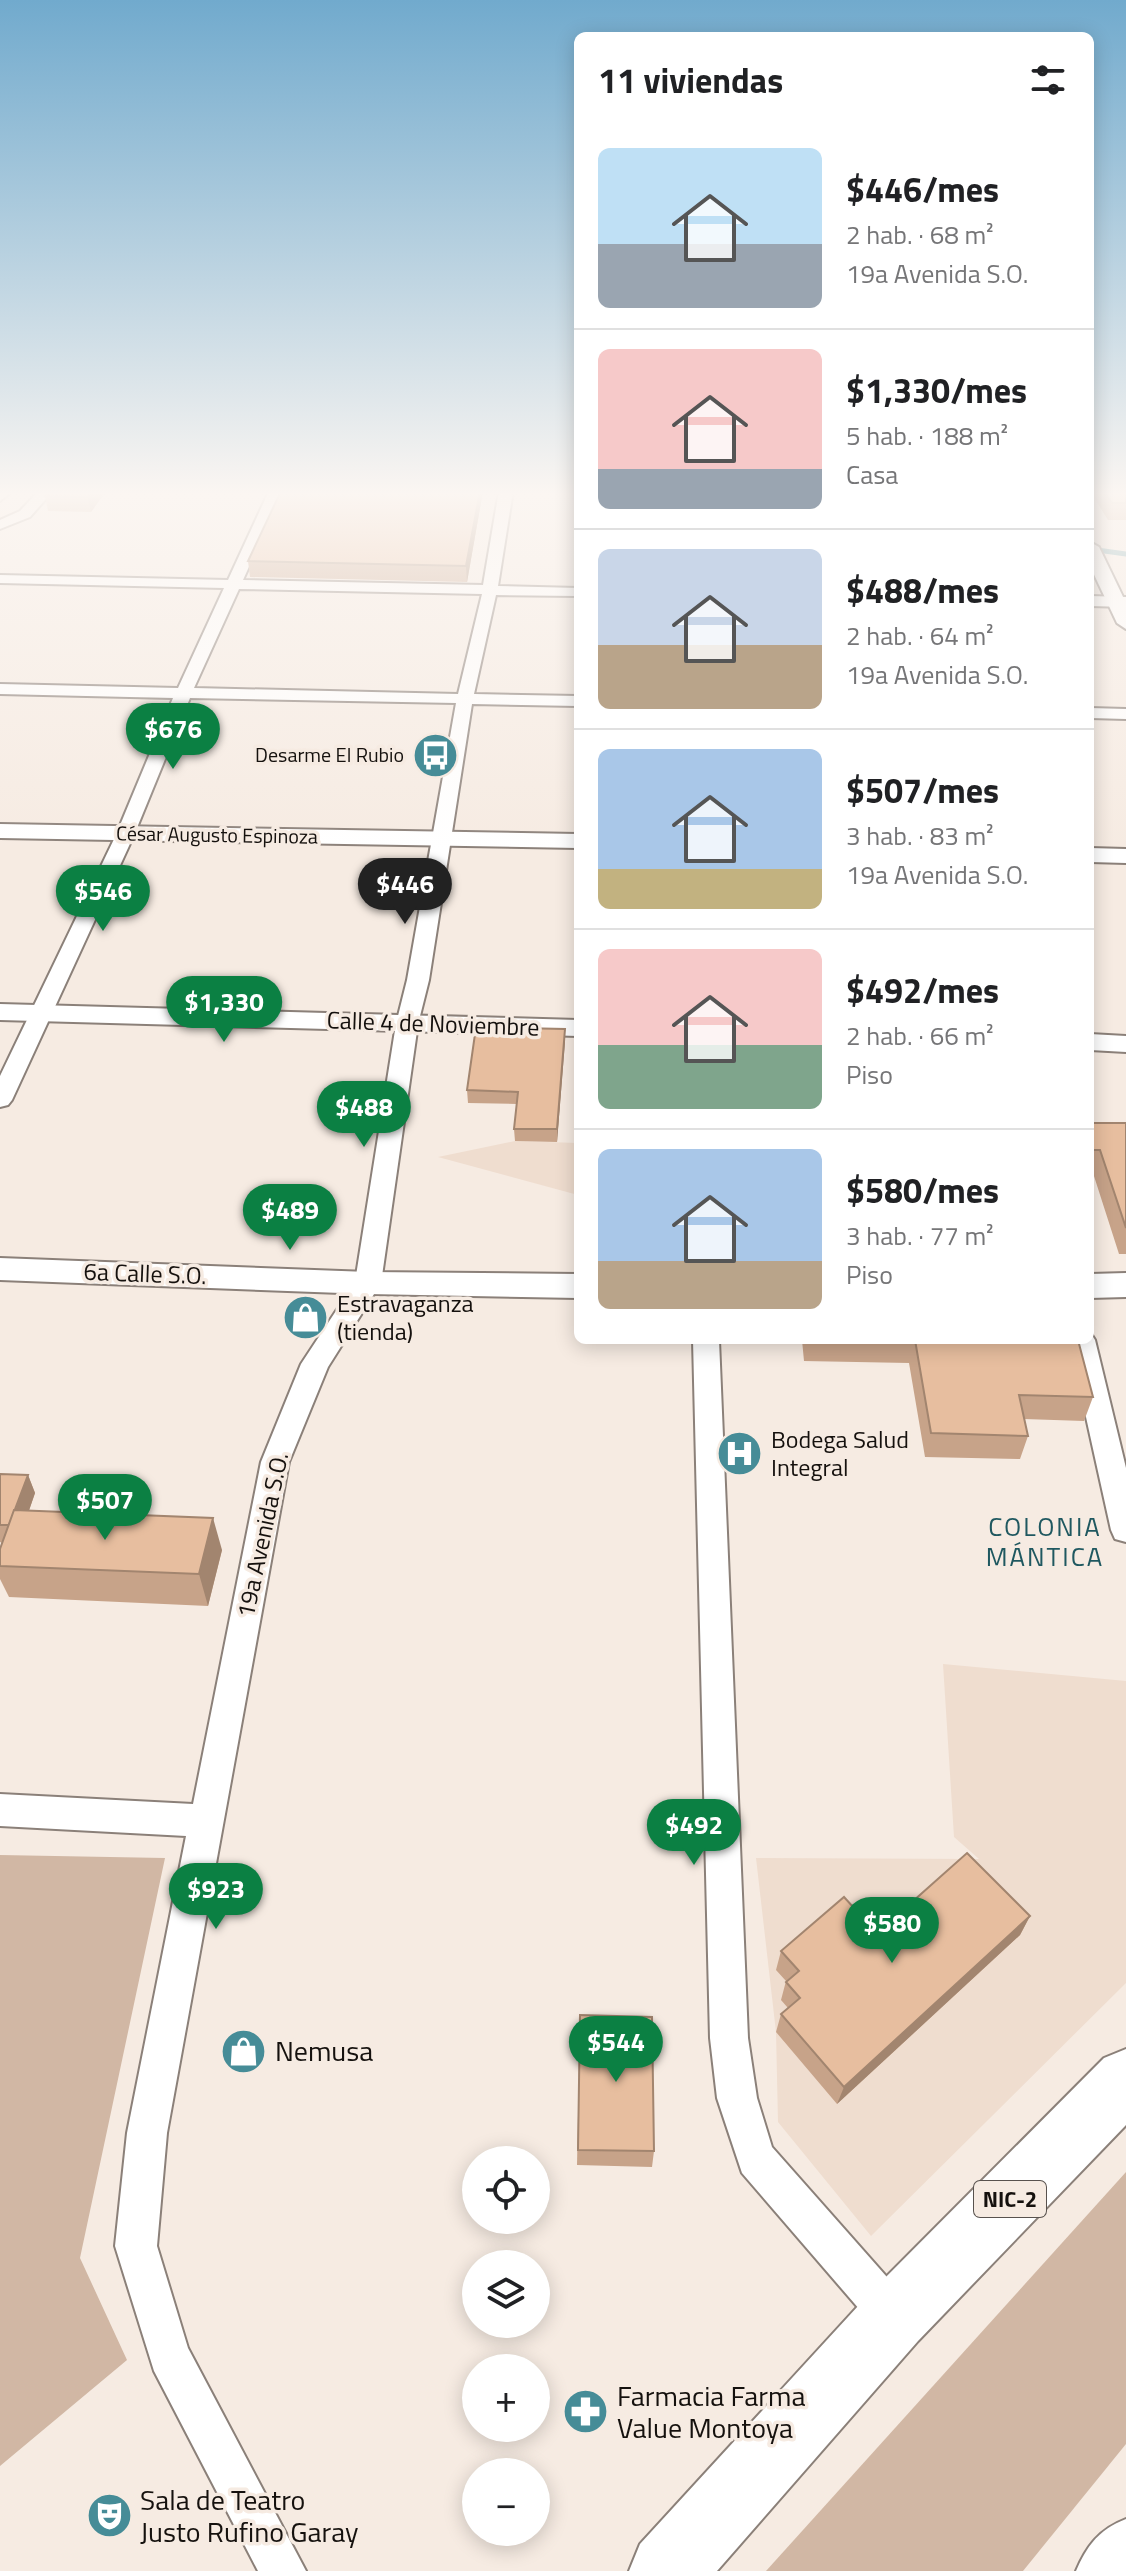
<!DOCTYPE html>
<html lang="es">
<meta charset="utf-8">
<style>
:root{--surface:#fff;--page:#f2f2f2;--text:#202124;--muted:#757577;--line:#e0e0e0;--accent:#0b8043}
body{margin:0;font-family:"Titillium Web",sans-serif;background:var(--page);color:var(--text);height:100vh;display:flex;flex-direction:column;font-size:30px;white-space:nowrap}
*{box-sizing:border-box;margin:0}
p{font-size:26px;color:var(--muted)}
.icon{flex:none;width:44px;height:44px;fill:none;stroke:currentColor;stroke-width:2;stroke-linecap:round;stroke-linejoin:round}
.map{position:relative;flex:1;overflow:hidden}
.details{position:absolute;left:574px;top:32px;width:520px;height:1312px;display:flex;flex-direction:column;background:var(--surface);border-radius:12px;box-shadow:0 4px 20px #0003}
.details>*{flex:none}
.buttons{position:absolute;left:462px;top:2146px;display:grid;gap:16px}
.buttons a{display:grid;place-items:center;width:88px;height:88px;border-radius:50%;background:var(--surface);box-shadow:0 4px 20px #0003;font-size:40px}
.price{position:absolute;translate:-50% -68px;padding:0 18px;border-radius:28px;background:var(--accent);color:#fff;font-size:26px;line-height:52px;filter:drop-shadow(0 2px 4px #0008)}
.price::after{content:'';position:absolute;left:50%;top:48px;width:24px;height:18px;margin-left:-12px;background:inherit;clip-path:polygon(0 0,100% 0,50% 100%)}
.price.selected{background:#222;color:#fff}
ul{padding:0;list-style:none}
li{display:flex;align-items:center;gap:24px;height:200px;padding:0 24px}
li+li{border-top:2px solid var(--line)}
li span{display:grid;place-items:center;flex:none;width:224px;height:160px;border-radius:12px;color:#555}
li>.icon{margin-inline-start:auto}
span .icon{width:96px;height:96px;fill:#fffc;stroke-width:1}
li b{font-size:34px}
h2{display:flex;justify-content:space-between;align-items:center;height:96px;padding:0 24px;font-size:34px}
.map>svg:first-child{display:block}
.built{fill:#efddcf}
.green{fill:#d1b7a4}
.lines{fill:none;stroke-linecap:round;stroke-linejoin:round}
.stream{stroke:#609ba5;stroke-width:5}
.minor-casing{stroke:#8b8079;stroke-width:4}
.tertiary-casing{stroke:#8b8079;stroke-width:4}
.trunk-casing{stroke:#8b8079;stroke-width:4}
.minor{fill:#fff;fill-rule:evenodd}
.tertiary{fill:#fff;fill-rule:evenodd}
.trunk{fill:#fff;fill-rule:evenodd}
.wall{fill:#c7a389}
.shaded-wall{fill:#a2856f}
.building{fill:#e7be9f;stroke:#a2856f;stroke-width:2}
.labels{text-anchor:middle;stroke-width:7;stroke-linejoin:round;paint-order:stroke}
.far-poi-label{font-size:20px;fill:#15110e;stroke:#f6ebe2;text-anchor:end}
.far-street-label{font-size:20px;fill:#15110e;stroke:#f6ebe2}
.shield{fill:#f6ebe2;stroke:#58524e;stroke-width:2}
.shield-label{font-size:22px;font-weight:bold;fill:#15110e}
.street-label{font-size:24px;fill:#15110e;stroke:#f6ebe2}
.poi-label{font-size:24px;fill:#15110e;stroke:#f6ebe2;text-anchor:start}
.neighbourhood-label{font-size:26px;letter-spacing:2px;fill:#1f5860;stroke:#f6ebe2}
.near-poi-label{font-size:28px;fill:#15110e;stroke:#f6ebe2;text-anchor:start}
</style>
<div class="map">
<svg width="1126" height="2571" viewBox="0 0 1126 2571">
<rect width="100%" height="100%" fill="#f6ebe2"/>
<g class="built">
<path d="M 515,1141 L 578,1143 L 578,1195 L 438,1157 Z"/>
<path d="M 943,1664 L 1126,1681 L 1126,1983 L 871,2236 L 778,2122 L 776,2032 L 756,1858 L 979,1859 L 954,1837 Z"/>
</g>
<g class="green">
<path d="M 0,1855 L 165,1858 L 80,2258 L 127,2360 L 0,2466 Z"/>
<path d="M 1126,2172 L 1126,2444 L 1023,2571 L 766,2571 Z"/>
</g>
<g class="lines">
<path class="stream" d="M 1090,549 L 1126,554"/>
<defs>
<g id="minor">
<path d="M 0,491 L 12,491 L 0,501 Z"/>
<path d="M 39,491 L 53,491 L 30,517 L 0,529 L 0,520 L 20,511 Z"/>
<path d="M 269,491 L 283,491 L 243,580 L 483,585 L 499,491 L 513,491 L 498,586 L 578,588 L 578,596 L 496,595 L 474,694 L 578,696 L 578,706 L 472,704 L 429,980 L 418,1024 L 381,1283 L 328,1367 L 289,1462 L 167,2133 L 157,2246 L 188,2348 L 306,2571 L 258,2571 L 154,2371 L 115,2246 L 127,2133 L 186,1836 L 0,1826 L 0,1794 L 193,1804 L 261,1462 L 301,1364 L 355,1282 L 396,1024 L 407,980 L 456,703 L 190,698 L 134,835 L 12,1100 L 8,1105 L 0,1107 L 0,1076 L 116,835 L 173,698 L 0,694 L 0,684 L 178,688 L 224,588 L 0,583 L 0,575 L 228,580 ZM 239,589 L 482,594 L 458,694 L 194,688 Z"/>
<path d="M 1090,596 L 1126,597 L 1126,607 L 1090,606 Z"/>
<path d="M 1090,708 L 1126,709 L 1126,719 L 1090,718 Z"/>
<path d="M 1090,1332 L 1095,1340 L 1126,1468 L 1126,1542 L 1115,1539 L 1111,1530 L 1069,1340 L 1090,1340 Z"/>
<path d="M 693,1340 L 719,1340 L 748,2038 L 757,2098 L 772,2147 L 909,2302 L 915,2317 L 909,2332 L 894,2338 L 879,2332 L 742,2173 L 717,2098 L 710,2038 Z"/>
</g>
<g id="tertiary">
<path d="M 1090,542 L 1099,547 L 1126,603 L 1126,629 L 1117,623 L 1090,566 Z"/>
<path d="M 0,824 L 578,834 L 578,848 L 0,838 Z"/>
<path d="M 1090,848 L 1126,849 L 1126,863 L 1090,862 Z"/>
<path d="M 0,1004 L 578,1020 L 578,1036 L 0,1020 Z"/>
<path d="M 1090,1034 L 1126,1036 L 1126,1052 L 1090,1050 Z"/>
<path d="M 0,1258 L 368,1272 L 578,1274 L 578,1298 L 368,1294 L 0,1280 Z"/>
<path d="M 1126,1273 L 1126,1297 L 1090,1298 L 1090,1274 Z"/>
<path d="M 1126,2519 L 1126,2571 L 1076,2571 C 1087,2545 1100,2529 1126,2519 Z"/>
</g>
<path id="trunk" d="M 1126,2049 L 1126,2125 L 918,2341 L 717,2571 L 629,2571 L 640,2544 L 870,2293 L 1104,2058 Z"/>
</defs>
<use href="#minor" class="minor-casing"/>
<use href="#tertiary" class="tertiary-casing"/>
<use href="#trunk" class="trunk-casing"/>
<use href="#minor" class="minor"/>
<use href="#tertiary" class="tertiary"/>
<use href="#trunk" class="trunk"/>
</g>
<g class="wall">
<path d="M 49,491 L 106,491 L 91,512 L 48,511 L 45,496 Z"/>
<path d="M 281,491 L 483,491 L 467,582 L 250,577 L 248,561 Z"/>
<path d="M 1090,491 L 1126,491 L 1126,520 L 1108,520 Z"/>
<path d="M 565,1029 L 557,1142 L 515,1141 L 514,1129 L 517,1104 L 468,1103 L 467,1090 Z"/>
<path d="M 1090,1123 L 1126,1123 L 1126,1254 L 1119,1254 L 1093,1173 L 1090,1173 Z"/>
<path d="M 802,1340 L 1078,1340 L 1093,1397 L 1084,1421 L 1024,1419 L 1028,1436 L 1020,1459 L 925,1457 L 909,1363 L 804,1361 Z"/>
<path d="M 0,1474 L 28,1475 L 35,1493 L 29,1510 L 222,1550 L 208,1606 L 9,1597 L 0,1579 L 0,1549 L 2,1543 L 0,1542 Z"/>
<path d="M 1030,1916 L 1020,1935 L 837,2104 L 776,2032 L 781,2014 L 788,2008 L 781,2000 L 786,1981 L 776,1970 L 781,1951 L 863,1918 Z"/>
<path d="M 580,2015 L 654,2151 L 652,2167 L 577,2165 Z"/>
</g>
<g class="shaded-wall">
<path d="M 93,491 L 106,491 L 91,512 L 88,497 Z"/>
<path d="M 480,491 L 483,491 L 467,582 L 466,566 Z"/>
<path d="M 565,1029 L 565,1042 L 557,1142 L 557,1129 Z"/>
<path d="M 28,1475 L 35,1493 L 18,1543 L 10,1525 Z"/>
<path d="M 213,1518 L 222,1550 L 208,1606 L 199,1574 Z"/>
<path d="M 1030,1916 L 1020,1935 L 837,2104 L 844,2087 Z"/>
</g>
<g class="building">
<path d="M 49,491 L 93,491 L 88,497 L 45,496 Z"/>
<path d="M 281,491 L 480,491 L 466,566 L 248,561 Z"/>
<path d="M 1104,491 L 1126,491 L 1126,503 L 1112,503 Z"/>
<path d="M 476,1027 L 565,1029 L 557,1129 L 514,1129 L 518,1092 L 467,1090 Z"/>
<path d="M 1090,1123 L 1126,1123 L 1126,1228 L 1100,1150 L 1090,1150 Z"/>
<path d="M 915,1340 L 1078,1340 L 1093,1397 L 1019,1395 L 1028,1436 L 931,1433 Z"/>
<path d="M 0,1474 L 28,1475 L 9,1525 L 0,1525 Z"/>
<path d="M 14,1510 L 213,1518 L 199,1574 L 0,1566 L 0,1549 Z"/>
<path d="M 967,1853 L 1030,1916 L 844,2087 L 781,2014 L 800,1998 L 786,1982 L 799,1971 L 781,1951 L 844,1897 L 863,1918 L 881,1904 L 894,1918 Z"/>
<path d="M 580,2015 L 652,2017 L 654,2151 L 578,2150 Z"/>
</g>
<linearGradient id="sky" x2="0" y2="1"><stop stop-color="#71aacd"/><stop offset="0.58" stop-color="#fbf6f2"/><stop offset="1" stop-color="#fbf6f2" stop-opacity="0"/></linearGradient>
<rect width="1126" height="851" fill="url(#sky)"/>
<defs>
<symbol id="bus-disc" viewBox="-11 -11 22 22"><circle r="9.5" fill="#468c97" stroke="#f6ebe2"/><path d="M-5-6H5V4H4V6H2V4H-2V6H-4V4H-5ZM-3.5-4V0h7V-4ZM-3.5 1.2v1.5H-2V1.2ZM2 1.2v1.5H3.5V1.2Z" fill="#fff"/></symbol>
<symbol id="shop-disc" viewBox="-11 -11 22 22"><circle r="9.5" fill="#468c97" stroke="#f6ebe2"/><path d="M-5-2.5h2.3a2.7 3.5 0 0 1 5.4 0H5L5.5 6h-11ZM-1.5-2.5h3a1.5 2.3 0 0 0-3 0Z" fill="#fff"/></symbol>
<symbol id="hospital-disc" viewBox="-11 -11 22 22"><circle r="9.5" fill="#468c97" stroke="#f6ebe2"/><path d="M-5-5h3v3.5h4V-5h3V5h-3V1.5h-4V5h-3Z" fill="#fff"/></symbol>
<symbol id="pharmacy-disc" viewBox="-11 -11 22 22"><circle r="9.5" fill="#468c97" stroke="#f6ebe2"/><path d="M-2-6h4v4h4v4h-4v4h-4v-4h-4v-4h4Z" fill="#fff"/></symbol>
<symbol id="theatre-disc" viewBox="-11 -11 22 22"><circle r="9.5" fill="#468c97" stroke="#f6ebe2"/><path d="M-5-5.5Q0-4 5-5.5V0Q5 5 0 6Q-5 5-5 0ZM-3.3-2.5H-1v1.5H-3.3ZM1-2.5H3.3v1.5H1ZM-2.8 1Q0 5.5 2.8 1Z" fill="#fff"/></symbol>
</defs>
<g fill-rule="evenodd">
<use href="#bus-disc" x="410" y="730" width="51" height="51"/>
<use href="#shop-disc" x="280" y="1292" width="51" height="51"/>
<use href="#hospital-disc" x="714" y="1428" width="51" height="51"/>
<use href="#shop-disc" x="218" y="2026" width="51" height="51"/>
<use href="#pharmacy-disc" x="560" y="2386" width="51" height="51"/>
<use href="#theatre-disc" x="84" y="2490" width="51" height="51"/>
</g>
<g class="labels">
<g class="far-poi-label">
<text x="404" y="762">Desarme El Rubio</text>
</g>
<g class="far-street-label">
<text transform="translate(217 835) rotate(1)" y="7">César Augusto Espinoza</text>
</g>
<rect class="shield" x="974" y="2181" width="72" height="36" rx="6"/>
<g class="shield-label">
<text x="1010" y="2207">NIC-2</text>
</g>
<g class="street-label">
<text transform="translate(433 1024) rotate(2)" y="8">Calle 4 de Noviembre</text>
<text transform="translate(145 1274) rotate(2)" y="8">6a Calle S.O.</text>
<text transform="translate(263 1535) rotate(-78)" y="8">19a Avenida S.O.</text>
</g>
<g class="poi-label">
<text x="337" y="1312">Estravaganza<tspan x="337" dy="28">(tienda)</tspan></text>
<text x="771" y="1448">Bodega Salud<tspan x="771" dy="28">Integral</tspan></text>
</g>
<g class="neighbourhood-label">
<text x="1045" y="1536">COLONIA<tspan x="1045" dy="30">MÁNTICA</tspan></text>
</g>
<g class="near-poi-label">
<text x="275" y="2061">Nemusa</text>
<text x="617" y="2406">Farmacia Farma<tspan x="617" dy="32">Value Montoya</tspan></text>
<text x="140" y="2510">Sala de Teatro<tspan x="140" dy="32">Justo Rufino Garay</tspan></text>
</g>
</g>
</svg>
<div class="buttons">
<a><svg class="icon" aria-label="locate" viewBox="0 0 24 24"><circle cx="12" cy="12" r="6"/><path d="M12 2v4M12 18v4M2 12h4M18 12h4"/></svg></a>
<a><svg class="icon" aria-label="layers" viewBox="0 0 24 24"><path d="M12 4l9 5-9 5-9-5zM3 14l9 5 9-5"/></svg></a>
<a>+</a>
<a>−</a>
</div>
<b class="price" style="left:173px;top:771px">$676</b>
<b class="price selected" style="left:405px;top:926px">$446</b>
<b class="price" style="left:103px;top:933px">$546</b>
<b class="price" style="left:224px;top:1044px">$1,330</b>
<b class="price" style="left:364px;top:1149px">$488</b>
<b class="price" style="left:290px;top:1252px">$489</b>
<b class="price" style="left:105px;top:1542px">$507</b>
<b class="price" style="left:694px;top:1867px">$492</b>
<b class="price" style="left:216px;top:1931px">$923</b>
<b class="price" style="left:892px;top:1965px">$580</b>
<b class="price" style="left:616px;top:2084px">$544</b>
<section class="details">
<h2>11 viviendas<svg class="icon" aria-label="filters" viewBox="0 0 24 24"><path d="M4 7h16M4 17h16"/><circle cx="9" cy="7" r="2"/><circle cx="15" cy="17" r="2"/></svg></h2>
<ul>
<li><span style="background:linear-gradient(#bfe0f5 60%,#9aa5b1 0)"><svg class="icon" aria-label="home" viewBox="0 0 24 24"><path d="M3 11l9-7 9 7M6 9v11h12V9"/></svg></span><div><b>$446/mes</b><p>2 hab. · 68 m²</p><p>19a Avenida S.O.</p></div></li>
<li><span style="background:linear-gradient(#f6c9c9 75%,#9aa5b1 0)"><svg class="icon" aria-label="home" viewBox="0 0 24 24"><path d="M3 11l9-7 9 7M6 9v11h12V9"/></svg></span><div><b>$1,330/mes</b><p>5 hab. · 188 m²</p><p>Casa</p></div></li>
<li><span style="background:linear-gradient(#c9d6e8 60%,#b9a48a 0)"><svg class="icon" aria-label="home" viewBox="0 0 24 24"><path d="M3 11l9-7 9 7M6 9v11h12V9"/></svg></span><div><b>$488/mes</b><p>2 hab. · 64 m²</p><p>19a Avenida S.O.</p></div></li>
<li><span style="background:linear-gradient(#a9c7e8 75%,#c2b280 0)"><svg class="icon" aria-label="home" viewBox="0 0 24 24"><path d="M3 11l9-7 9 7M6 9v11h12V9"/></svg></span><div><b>$507/mes</b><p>3 hab. · 83 m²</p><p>19a Avenida S.O.</p></div></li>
<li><span style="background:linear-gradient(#f6c9c9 60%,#7fa58c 0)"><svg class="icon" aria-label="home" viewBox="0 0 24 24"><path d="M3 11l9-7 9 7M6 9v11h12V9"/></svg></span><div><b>$492/mes</b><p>2 hab. · 66 m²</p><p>Piso</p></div></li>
<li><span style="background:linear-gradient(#a9c7e8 70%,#b9a48a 0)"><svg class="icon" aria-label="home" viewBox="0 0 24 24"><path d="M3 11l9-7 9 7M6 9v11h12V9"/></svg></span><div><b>$580/mes</b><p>3 hab. · 77 m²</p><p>Piso</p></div></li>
</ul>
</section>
</div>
